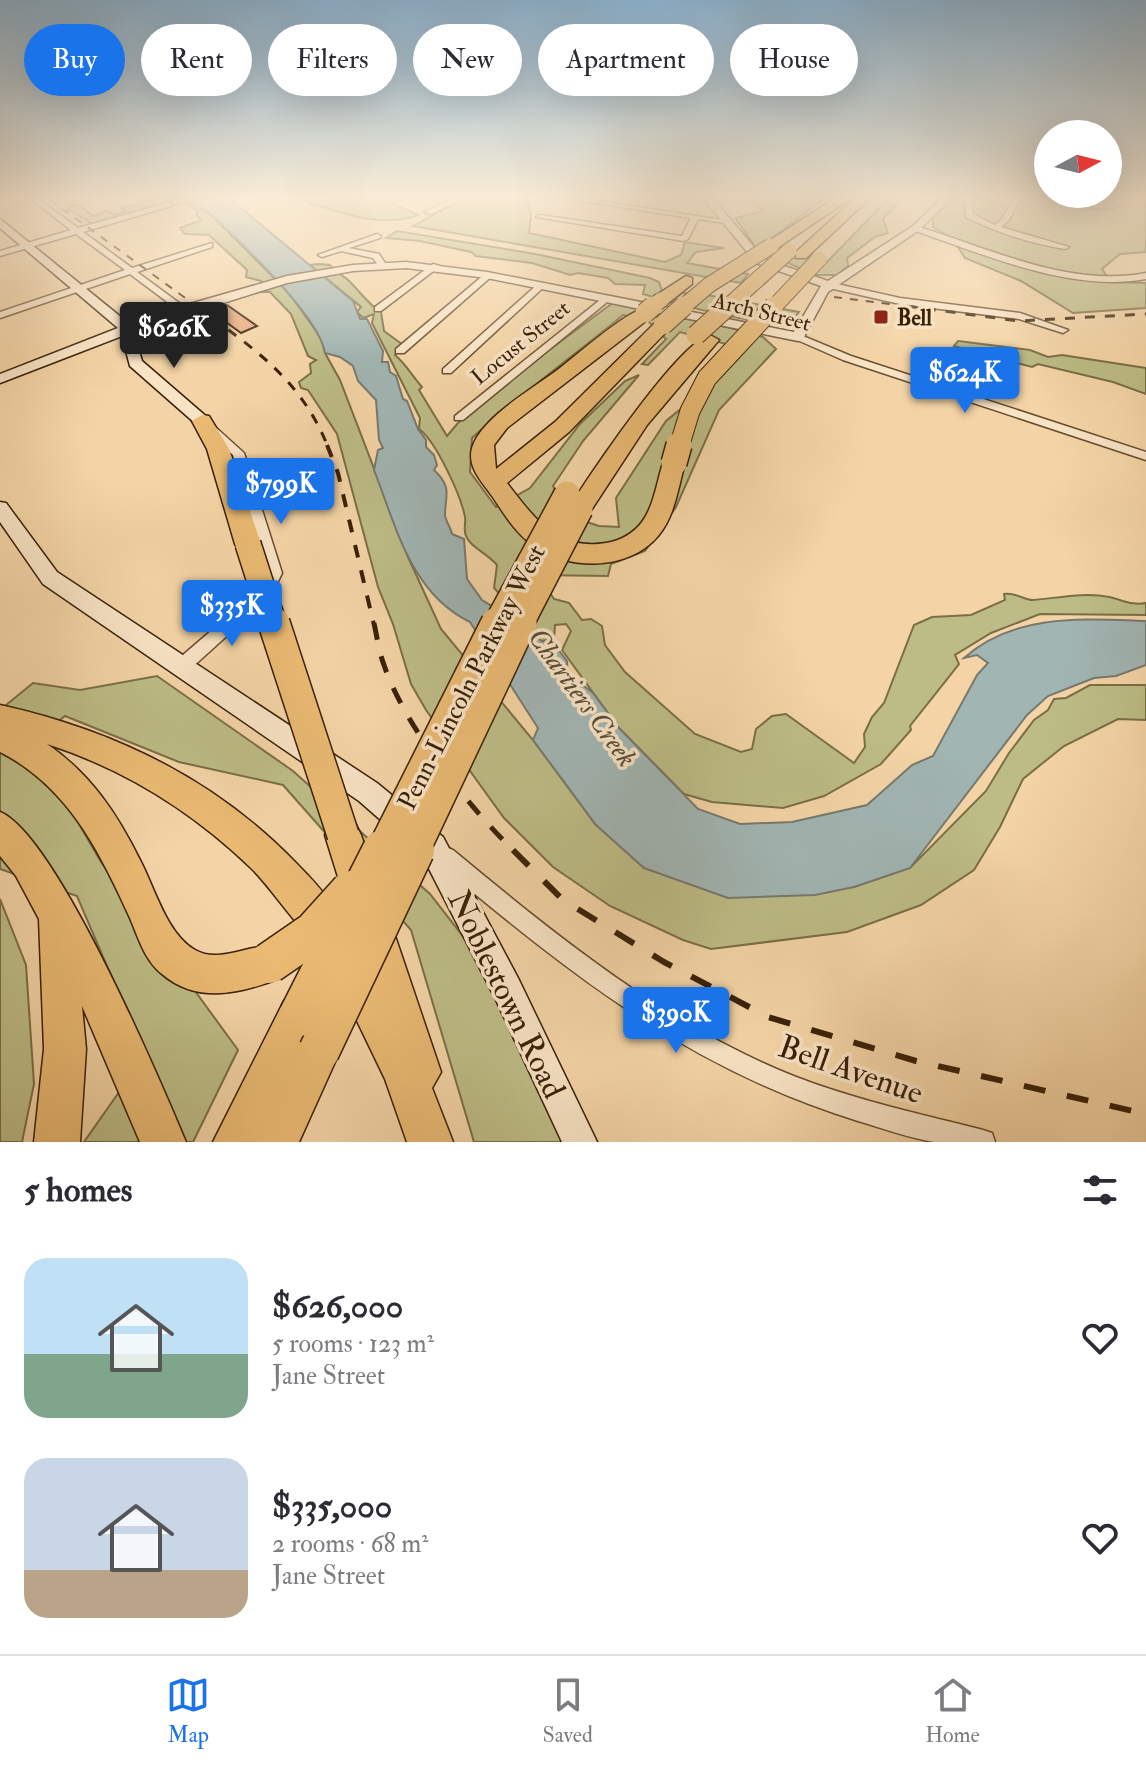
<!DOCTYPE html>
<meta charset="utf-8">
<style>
:root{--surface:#fff;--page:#f2f2f3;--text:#2b2b33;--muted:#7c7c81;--line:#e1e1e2;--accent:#1a73e8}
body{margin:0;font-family:"IM FELL Double Pica",serif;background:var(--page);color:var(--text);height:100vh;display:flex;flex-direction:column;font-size:30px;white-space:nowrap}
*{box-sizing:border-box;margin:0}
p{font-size:26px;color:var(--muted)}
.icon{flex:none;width:44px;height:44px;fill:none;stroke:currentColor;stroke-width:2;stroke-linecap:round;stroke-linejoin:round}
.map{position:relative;height:1142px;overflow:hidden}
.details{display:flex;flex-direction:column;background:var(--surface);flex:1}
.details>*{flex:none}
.banner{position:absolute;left:24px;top:24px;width:1098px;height:72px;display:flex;gap:16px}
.needle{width:52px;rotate:83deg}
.tools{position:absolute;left:1034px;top:120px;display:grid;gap:16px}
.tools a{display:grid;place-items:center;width:88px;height:88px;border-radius:50%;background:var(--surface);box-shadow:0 8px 32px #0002;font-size:40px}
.price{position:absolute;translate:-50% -68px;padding:0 18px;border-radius:8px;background:var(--accent);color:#fff;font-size:26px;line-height:52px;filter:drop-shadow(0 2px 4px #0008)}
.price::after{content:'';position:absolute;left:50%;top:48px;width:24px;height:18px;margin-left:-12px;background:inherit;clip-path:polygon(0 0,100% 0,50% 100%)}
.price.on{background:#222;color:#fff}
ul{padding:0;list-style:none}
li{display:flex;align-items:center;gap:24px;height:200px;padding:0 24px}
li span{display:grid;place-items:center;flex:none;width:224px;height:160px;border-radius:24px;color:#555}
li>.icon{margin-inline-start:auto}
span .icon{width:96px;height:96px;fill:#fffc;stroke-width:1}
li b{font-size:34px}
h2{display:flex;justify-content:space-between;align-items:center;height:96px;padding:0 24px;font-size:34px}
.tag{padding:0 28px;border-radius:36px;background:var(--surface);box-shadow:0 8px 32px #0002;font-size:28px;line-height:72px}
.tag.on{background:var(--accent);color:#fff}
.tabs{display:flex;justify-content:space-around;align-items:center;height:112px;border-top:2px solid var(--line);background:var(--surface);font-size:22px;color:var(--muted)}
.tabs a{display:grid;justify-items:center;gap:4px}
.tabs .on{color:var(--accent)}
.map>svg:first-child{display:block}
.green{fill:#bdbc86;stroke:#7b6e47;stroke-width:2;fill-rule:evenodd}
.water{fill:#a1b5b3;stroke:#77796f;stroke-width:2}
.building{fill:#e8ab81;stroke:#392008;stroke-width:2}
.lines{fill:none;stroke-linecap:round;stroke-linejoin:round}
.minor-casing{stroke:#684d30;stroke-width:3}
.tertiary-casing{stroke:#684d30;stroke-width:3}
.secondary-casing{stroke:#392008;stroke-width:3}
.motorway-casing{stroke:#392008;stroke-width:3}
.minor{fill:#f8e3c5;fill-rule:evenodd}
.tertiary{fill:#f8e3c5;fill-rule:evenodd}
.secondary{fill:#f8e3c5;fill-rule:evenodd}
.motorway{fill:#eaba73;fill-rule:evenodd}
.rail-far4{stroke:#392008;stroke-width:2;stroke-dasharray:8 8;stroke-linecap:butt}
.rail-far3{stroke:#392008;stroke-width:3;stroke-dasharray:10 10;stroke-linecap:butt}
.rail-far2{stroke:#392008;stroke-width:4;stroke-dasharray:13 13;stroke-linecap:butt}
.rail-far1{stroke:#392008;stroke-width:5;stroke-dasharray:17 17;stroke-linecap:butt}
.rail{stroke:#392008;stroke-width:6;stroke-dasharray:22 22;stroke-linecap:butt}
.motorway-bridge-far4-casing{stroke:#392008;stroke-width:17;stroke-linecap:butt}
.motorway-bridge-far3-casing{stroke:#392008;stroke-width:21;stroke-linecap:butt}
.motorway-bridge-far2-casing{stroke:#392008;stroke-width:28;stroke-linecap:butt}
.motorway-bridge-far1-casing{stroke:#392008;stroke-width:34;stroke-linecap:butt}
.motorway-bridge-casing{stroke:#392008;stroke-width:43;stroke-linecap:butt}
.motorway-bridge-far4{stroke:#eaba73;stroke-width:15}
.motorway-bridge-far3{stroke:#eaba73;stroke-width:19}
.motorway-bridge-far2{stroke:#eaba73;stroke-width:25}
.motorway-bridge-far1{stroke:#eaba73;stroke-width:31}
.motorway-bridge{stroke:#eaba73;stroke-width:40}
.poi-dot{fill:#8f2418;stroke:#f8e3c5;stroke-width:3}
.labels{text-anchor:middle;stroke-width:7;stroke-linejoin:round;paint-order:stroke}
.far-street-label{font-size:22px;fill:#392008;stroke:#f8e3c5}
.far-poi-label{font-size:22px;font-weight:bold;fill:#392008;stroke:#f8e3c5;text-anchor:start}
.street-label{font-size:26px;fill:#392008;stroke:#f8e3c5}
.water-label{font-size:28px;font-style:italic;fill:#584d3b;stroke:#f8e3c5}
.near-street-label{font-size:32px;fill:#392008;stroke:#f8e3c5}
</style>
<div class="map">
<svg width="1146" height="1142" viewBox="0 0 1146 1142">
<rect width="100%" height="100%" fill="#f4d4a6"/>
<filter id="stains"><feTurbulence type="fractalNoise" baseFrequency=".0025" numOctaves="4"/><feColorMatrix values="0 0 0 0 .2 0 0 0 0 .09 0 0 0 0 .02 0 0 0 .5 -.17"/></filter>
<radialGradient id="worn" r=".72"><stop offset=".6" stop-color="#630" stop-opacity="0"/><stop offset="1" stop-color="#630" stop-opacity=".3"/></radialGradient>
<g class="green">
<path d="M 153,199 L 193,199 L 189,203 L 210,214 L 289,293 L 324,342 L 325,353 L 340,380 L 408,557 L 441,629 L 533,740 L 596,825 L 854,887 L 910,868 L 986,791 L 1009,753 L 1034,720 L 1048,710 L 1054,699 L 1066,698 L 1090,685 L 1146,685 L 1146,720 L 1118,719 L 1064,746 L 1023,779 L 1000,827 L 974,870 L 921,905 L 847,932 L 711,949 L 683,940 L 610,906 L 553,867 L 504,818 L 426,710 L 411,684 L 393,624 L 378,587 L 337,434 L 308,390 L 301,388 L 299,382 L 311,373 L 310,364 L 316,360 L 308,356 L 291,314 L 270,292 L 259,292 L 268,289 L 261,281 L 246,277 L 247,270 L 209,235 L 185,234 L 180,228 L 202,220 L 196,215 L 198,212 L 184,202 L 158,210 L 166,204 L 161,204 L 94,225 L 68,209 L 70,205 L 79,205 L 93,216 L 107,211 L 115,215 L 126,211 L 122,208 Z"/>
<path d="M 297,199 L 398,199 L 394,204 L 418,215 C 380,230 335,210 297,199 Z"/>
<path d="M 463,199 L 527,199 L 531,216 L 529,233 L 665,262 L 681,255 L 685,242 L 724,248 L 696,252 L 687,263 L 748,274 L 741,283 L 413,226 Z"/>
<path d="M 753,199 L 824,199 L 764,244 L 826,263 L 888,199 L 902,199 L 883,219 L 888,233 L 875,237 L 847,258 L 848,266 L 837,275 L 815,275 L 757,249 L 735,218 L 763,211 L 752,201 Z"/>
<path d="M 937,199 L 1082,199 L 1088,208 L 1112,209 L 1128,202 L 1128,199 L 1146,199 L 1146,252 L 1120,254 L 1102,269 L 1111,282 L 1146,283 L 1146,308 L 1073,313 L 1021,281 L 965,258 L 952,238 L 933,227 L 934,204 Z"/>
<path d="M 397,231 L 535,254 L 650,278 L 659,282 L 662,291 L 707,295 L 799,312 C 797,315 794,319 791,321 C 773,331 666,301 643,294 L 645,285 L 615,284 L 608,278 L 578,273 L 570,275 L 532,263 L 476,256 L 471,252 L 420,241 L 386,238 Z"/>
<path d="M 319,264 L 330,265 C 337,274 345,276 351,283 C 362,294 368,304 381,312 L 384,331 L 403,345 L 395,355 C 406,364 412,376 422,387 L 419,390 L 447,436 L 458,423 L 526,367 L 614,302 L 695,318 L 763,337 L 776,349 L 719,410 L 676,507 L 645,551 L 611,564 L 608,576 L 538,575 L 554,599 L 569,603 L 582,620 L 591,619 L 602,626 L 605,645 L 625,672 L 695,734 L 741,752 L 752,749 L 756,729 L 772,716 L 786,714 L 854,763 L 865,747 L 864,734 L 872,717 L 884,703 L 914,625 L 932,617 L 971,615 L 1005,600 L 1004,594 C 1016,592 1023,600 1033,600 C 1058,598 1085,592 1109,597 C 1123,600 1132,606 1146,603 L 1146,615 L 1040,614 L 991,633 L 955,655 L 959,664 L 910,726 L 911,730 L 881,764 L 824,796 L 783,808 L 712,802 L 684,794 L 619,728 L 562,650 L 571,631 L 566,624 L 555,625 L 554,639 L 541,641 L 494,588 L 497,565 C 487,553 470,547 466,536 C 463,529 466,524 465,517 C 461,496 436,441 419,429 L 420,418 L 372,323 L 374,314 L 363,318 L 357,312 L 361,307 L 310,265 ZM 623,315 L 647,320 L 666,339 L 642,364 L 648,365 L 680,332 L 726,344 L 722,375 L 666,421 L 616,498 L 619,527 L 599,526 L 568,516 L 553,486 L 583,441 L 639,375 L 625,381 L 580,424 L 530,488 L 496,507 L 470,472 L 472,438 C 520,394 573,357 623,315 Z"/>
<path d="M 958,341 L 1030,350 L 1048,357 L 1062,355 L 1146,368 L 1146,394 L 1113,382 L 1038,364 L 1032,367 L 954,346 Z"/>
<path d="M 157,676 L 293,771 L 430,894 L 539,1034 L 581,1142 L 474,1142 L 411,930 L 283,785 L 179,762 L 65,716 L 32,743 L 101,862 L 238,1050 L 193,1142 L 84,1142 L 145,1055 L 77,896 L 0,869 L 0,710 L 33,683 L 80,690 Z"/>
<path d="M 0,899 L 26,965 L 34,1084 L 22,1142 L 0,1142 Z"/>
</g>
<path class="water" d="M 193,199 L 230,199 L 353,301 L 360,319 L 367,319 L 383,351 L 382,362 L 388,362 L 390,372 L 396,376 L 403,399 L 407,401 L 418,429 L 426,440 L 426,447 L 434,455 L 437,465 L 434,470 C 453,488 445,495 445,515 C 445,520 451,528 452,534 L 464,539 L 467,579 L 482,600 L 533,631 L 541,641 L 553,643 L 567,661 L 568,682 L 579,682 L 593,693 L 619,728 L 698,809 L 740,824 L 792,822 L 867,805 L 912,765 L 933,756 L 977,675 L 988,663 L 977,655 L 964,658 C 1014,613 1083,619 1146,621 L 1146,665 L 1116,676 L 1094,678 L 1048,696 L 1027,715 L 910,868 L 854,887 L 815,895 L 728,898 L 644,868 L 596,825 L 533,740 L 538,728 L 470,622 C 411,594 396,526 374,470 L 378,450 L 383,448 L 379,440 L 376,400 L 358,381 L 353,366 L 340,357 L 325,353 C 319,314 225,226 193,199 Z"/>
<path class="building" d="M 227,305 L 257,326 L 241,333 L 211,311 Z"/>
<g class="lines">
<defs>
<g id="minor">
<path d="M 31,199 L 38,199 L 78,228 L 171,202 L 171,206 L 83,232 L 132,268 L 212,243 L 212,247 L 137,272 L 224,336 L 224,340 L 218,340 L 130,274 L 0,318 L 0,312 L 125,270 L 76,234 L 0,256 L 0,251 L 71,230 Z"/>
<path d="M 452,199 L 461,199 L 431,214 L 424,212 Z"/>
<path d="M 569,199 L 586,199 L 729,221 L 725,223 L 698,219 L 688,239 L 684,241 L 536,217 L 540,215 L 682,236 L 691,218 Z"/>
<path d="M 964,199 L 971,199 L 973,214 L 995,225 L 1002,219 L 1014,199 L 1020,199 L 1009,220 L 1001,227 L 1069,247 L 1065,249 C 1029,243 998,233 966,217 Z"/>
<path d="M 916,226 C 989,248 1068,288 1146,273 L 1146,279 C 1071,293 983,254 913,230 L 912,228 Z"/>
<path d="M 377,234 L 381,236 L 380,238 L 349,248 L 379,254 L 387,266 L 386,268 L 380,268 L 373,258 L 341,251 L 322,257 L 318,255 Z"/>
<path d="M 433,264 L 440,266 L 381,311 L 375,311 L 375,307 Z"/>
<path d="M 485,274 L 492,276 L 404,353 L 396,353 L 396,349 Z"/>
<path d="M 828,282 L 900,298 L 1020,313 L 1068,330 L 1063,333 L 1019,319 L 900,304 L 825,287 L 824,285 Z"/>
<path d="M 539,283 L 546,285 L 451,373 L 443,373 L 443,369 Z"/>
<path d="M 605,296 L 612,298 L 463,420 L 455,420 L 455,416 Z"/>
<path d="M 798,334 L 851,356 L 1146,452 L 1146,460 L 843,360 L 795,339 L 793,337 Z"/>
<path d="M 208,422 L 212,424 L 244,453 L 282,573 L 271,596 L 188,671 L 182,673 L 176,671 L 174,666 L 176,661 L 261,588 L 268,573 L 233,455 L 204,428 L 202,426 Z"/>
<path d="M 446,847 L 453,850 C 558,937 667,1026 796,1077 C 856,1100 920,1114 983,1130 L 992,1133 L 995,1142 C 975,1142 954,1142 934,1142 C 909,1138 882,1128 858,1121 C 691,1070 570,974 439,864 L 436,857 L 439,850 Z"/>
</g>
<path id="tertiary" d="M 704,199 L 713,199 L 764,259 L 828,281 L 913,226 L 941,199 L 951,199 L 919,230 L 828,292 L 804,337 L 798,341 L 487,278 L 406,268 L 353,271 L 287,283 L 131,332 L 121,329 L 186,305 L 287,276 L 353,265 L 406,262 L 487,272 L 794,332 L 821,286 L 756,263 Z"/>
<g id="secondary">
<path d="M 0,219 L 132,326 L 142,361 L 208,418 L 208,424 L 196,424 L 130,366 L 122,336 L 0,383 L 0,374 L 118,328 L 0,228 Z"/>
<path d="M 0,502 L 6,503 L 57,572 L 377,783 L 443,837 L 518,978 L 597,1142 L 562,1142 L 496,1000 L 423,857 L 359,801 L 43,584 L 0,522 Z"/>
</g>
<g id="motorway">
<path d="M 834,199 L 850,199 L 776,249 L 766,249 L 766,243 Z"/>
<path d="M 854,199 L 869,199 L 806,258 L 796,258 L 796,252 Z"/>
<path d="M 686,276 L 692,278 L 692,284 L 667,304 L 655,304 L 653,300 L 655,296 Z"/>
<path d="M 645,308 L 651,309 L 654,313 L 651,317 L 507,428 L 494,445 L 496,469 L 555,422 L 657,321 L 669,321 L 672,325 L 669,329 L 569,432 L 507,483 C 534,518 557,551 606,543 C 620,541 634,533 642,522 C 654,506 657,481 663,463 L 666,458 L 682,458 L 685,463 C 678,488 675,516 658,536 C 628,572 564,571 530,543 C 514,531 503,512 492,496 C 482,482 467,467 472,448 C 481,418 532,389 556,371 C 576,356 624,313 645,308 Z"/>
<path d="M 710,335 L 719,340 L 647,425 L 588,515 L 580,517 L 572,515 L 568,509 L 572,503 C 592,472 679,342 710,335 Z"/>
<path d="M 202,415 L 209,416 L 229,449 L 261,544 L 257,551 L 248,553 L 239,551 L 235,544 L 207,449 L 192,421 Z"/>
<path d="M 0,705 C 114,730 217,780 298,865 C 318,885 338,908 349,934 L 344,948 L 330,953 C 307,944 274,890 251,868 C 193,812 124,769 47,744 C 91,774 118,815 141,862 C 155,889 167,934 195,950 C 223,966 255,938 283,949 L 289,963 L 283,977 C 243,993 198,1005 162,974 C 144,960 138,936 129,916 C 99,850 67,786 0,752 Z"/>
<path d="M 0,812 C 56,835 159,1078 186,1142 L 140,1142 L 82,1006 L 86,1049 L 80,1142 L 34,1142 L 44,1049 L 39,919 L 16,876 L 0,856 Z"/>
<path d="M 343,817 L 355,823 L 361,835 L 441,1072 L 432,1088 L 453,1142 L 407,1142 L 385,1079 L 331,967 L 337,953 L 351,947 L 361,951 L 325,835 L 331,823 Z"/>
<path d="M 299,995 L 314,1001 L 320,1016 L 313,1032 L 319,1030 L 334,1036 L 340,1051 L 299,1142 L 213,1142 L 284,1001 Z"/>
</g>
</defs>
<use href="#minor" class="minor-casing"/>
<use href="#tertiary" class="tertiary-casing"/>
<use href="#secondary" class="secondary-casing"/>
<use href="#motorway" class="motorway-casing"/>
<use href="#minor" class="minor"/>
<use href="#tertiary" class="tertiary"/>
<use href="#secondary" class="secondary"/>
<use href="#motorway" class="motorway"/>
<g class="rail-far4">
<path d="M 49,199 L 199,308"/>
<path d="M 834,297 L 921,308"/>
</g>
<g class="rail-far3">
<path d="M 196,306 C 253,348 301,379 328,447"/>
<path d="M 906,306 L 1019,321 L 1146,314"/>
</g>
<path class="rail-far2" d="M 327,445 L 338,473 L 374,625"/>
<path class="rail-far1" d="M 374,623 C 377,637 379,652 384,665 C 405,727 468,806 515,852"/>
<path class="rail" d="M 513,850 L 563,900 L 664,962 L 768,1017 L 916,1061 L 1146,1114"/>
<defs>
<g id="motorway-bridge-far4">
<path d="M 651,308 L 661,300"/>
<path d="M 682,308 L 709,285 L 771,246"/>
<path d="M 726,308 L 789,251"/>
<path d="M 773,308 L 819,259"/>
</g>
<g id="motorway-bridge-far3">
<path d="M 645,313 L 653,306"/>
<path d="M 663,325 L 684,306"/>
<path d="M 696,335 L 728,306"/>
<path d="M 679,447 L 690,411 L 707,378 L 774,306"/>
</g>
<g id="motorway-bridge-far2">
<path d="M 674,463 L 679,445"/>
<path d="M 248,544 L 274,625"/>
<path d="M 496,625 L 567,494"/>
<path d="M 520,625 L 580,509"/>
</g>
<g id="motorway-bridge-far1">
<path d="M 274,623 L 343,835"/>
<path d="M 382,852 L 497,623"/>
<path d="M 413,852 L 521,623"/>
</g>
<g id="motorway-bridge">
<path d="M 269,963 L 314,932 L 351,891"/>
<path d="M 299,1016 L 383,850"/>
<path d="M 319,1051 L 414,850"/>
</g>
</defs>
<use href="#motorway-bridge-far4" class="motorway-bridge-far4-casing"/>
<use href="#motorway-bridge-far3" class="motorway-bridge-far3-casing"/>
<use href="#motorway-bridge-far2" class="motorway-bridge-far2-casing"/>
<use href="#motorway-bridge-far1" class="motorway-bridge-far1-casing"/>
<use href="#motorway-bridge" class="motorway-bridge-casing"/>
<use href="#motorway-bridge-far4" class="motorway-bridge-far4"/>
<use href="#motorway-bridge-far3" class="motorway-bridge-far3"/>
<use href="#motorway-bridge-far2" class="motorway-bridge-far2"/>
<use href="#motorway-bridge-far1" class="motorway-bridge-far1"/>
<use href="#motorway-bridge" class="motorway-bridge"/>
</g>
<linearGradient id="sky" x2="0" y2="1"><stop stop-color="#8bb4d3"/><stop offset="0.55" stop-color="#faecd7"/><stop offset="1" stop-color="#faecd7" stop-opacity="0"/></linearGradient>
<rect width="1146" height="359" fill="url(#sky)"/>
<rect class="poi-dot" x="873" y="309" width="16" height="16" rx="4"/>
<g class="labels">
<g class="far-street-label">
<text transform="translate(762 311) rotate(14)" y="8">Arch Street</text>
<text transform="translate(520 342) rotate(-39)" y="8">Locust Street</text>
</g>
<g class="far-poi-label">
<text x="897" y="325">Bell</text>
</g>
<g class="street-label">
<text transform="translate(471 677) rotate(-63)" y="9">Penn-Lincoln Parkway West</text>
</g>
<g class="water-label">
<text transform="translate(583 697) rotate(54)" y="10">Chartiers Creek</text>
</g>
<g class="near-street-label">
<text transform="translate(507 994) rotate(64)" y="11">Noblestown Road</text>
<text transform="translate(851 1069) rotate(19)" y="11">Bell Avenue</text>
</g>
</g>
<rect width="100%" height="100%" filter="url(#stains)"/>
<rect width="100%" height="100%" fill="url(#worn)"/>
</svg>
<div class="tools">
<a><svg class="needle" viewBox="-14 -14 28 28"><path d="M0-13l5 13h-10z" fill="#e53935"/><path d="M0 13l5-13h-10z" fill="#7c7c81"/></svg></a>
</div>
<b class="price on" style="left:174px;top:370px">$626K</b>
<b class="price" style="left:965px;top:415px">$624K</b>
<b class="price" style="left:281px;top:526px">$799K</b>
<b class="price" style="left:232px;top:648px">$335K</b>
<b class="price" style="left:676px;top:1055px">$390K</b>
<div class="banner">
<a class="tag on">Buy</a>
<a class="tag">Rent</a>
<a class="tag">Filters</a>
<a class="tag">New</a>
<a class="tag">Apartment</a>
<a class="tag">House</a>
</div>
</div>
<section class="details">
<h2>5 homes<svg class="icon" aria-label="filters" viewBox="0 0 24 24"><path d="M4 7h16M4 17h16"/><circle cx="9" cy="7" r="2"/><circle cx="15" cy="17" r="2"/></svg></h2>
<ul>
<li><span style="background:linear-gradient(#bfe0f5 60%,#7fa58c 0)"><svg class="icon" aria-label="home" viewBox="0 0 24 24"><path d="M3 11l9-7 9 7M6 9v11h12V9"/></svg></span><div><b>$626,000</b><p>5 rooms · 123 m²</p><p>Jane Street</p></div><svg class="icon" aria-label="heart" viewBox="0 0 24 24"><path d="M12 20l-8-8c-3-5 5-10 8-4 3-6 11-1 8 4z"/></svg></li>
<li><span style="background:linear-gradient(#c9d6e8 70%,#b9a48a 0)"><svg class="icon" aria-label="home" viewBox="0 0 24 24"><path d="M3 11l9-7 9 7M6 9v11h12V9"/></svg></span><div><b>$335,000</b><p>2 rooms · 68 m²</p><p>Jane Street</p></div><svg class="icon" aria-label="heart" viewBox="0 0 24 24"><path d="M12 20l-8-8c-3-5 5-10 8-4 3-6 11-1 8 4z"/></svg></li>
</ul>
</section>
<nav class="tabs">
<a class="on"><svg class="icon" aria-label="map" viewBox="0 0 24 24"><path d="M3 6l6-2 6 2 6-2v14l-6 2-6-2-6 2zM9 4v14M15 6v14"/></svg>Map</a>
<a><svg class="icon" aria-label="saved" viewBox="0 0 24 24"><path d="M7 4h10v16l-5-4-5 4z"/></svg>Saved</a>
<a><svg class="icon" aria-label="home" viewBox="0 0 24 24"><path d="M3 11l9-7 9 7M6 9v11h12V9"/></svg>Home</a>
</nav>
